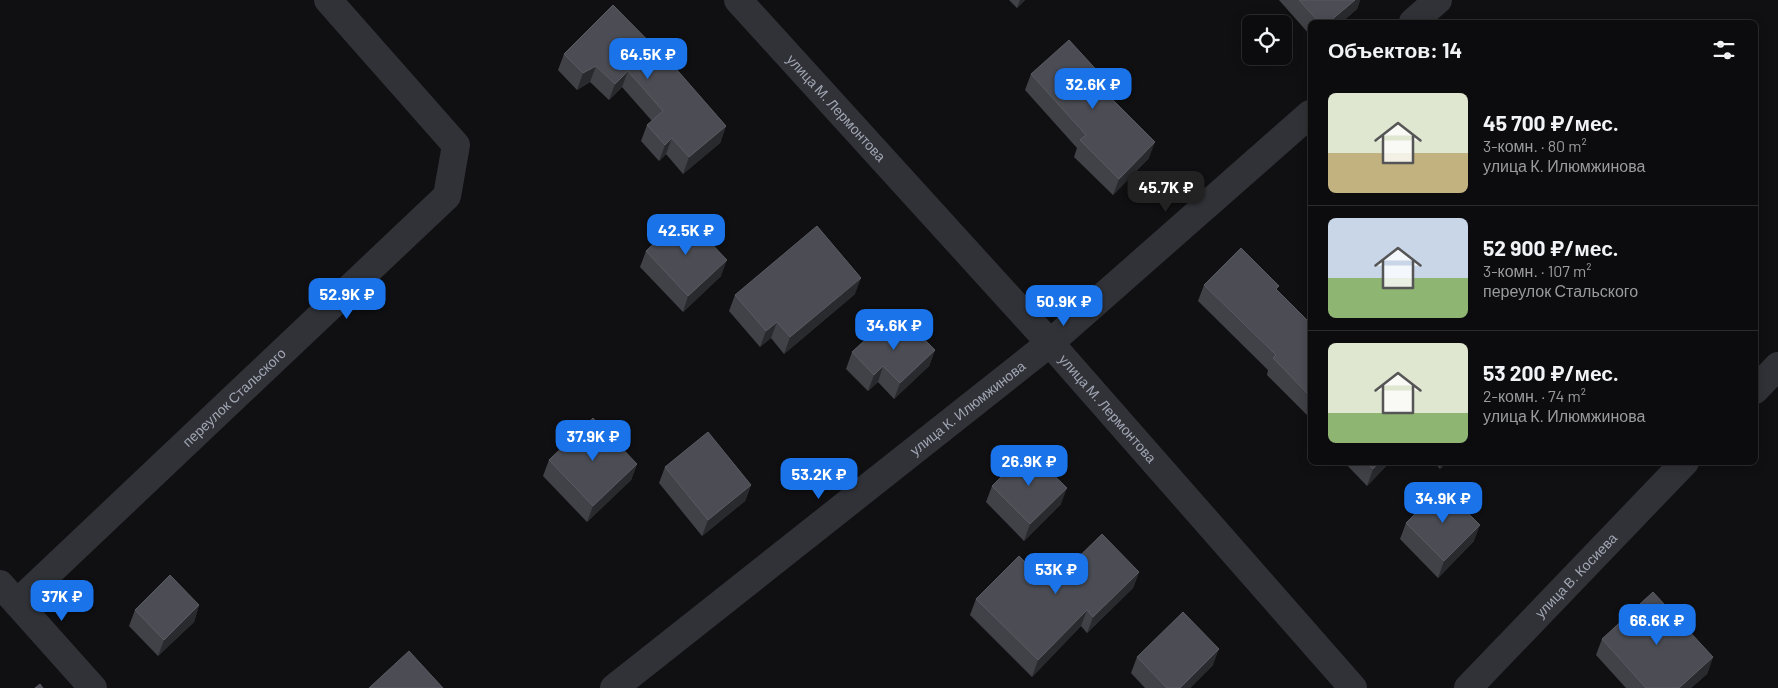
<!DOCTYPE html>
<html lang="ru">
<meta charset="utf-8">
<style>
:root{--surface:#0c0c0e;--page:#151517;--text:#f1f3f6;--muted:#9a9b9e;--line:#2c2c2e;--accent:#1a73e8}
body{margin:0;font-family:Barlow,sans-serif;background:var(--page);color:var(--text);height:100vh;display:flex;flex-direction:column;font-size:19px;white-space:nowrap}
*{box-sizing:border-box;margin:0}
p{font-size:16px;color:var(--muted)}
.icon{flex:none;width:28px;height:28px;fill:none;stroke:currentColor;stroke-width:2;stroke-linecap:round;stroke-linejoin:round}
.map{position:relative;flex:1;overflow:hidden}
.panel{position:absolute;left:1308px;top:20px;width:450px;height:445px;display:flex;flex-direction:column;background:var(--surface);border-radius:8px;box-shadow:0 2px 12px #0003,0 0 0 1px var(--line)}
.panel>*{flex:none}
.buttons{position:absolute;left:1242px;top:15px;display:grid;gap:10px}
.buttons a{display:grid;place-items:center;width:50px;height:50px;border-radius:8px;background:var(--surface);box-shadow:0 2px 12px #0003,0 0 0 1px var(--line);font-size:25px}
.price{position:absolute;translate:-50% -42px;padding:0 11px;border-radius:10px;background:var(--accent);color:#fff;font-size:16px;line-height:32px;filter:drop-shadow(0 1px 2px #0008)}
.price::after{content:'';position:absolute;left:50%;top:30px;width:15px;height:11px;margin-left:-8px;background:inherit;clip-path:polygon(0 0,100% 0,50% 100%)}
.price.current{background:#222;color:#fff}
ul{padding:0;list-style:none}
li{display:flex;align-items:center;gap:15px;height:125px;padding:0 20px}
li+li{border-top:1px solid var(--line)}
li span{display:grid;place-items:center;flex:none;width:140px;height:100px;border-radius:8px;color:#555}
li>.icon{margin-inline-start:auto}
span .icon{width:60px;height:60px;fill:#fffc;stroke-width:1}
li b{font-size:21px}
h2{display:flex;justify-content:space-between;align-items:center;height:60px;padding:0 20px;font-size:21px}
.map>svg:first-child{display:block}
.lines{fill:none;stroke-linecap:round;stroke-linejoin:round}
.minor{stroke:#313237;stroke-width:28}
.tertiary{stroke:#313237;stroke-width:28}
.wall{fill:#414248}
.shaded-wall{fill:#292a2e}
.building{fill:#4c4d54;stroke:#595b63}
.labels{text-anchor:middle;stroke-width:5;stroke-linejoin:round;paint-order:stroke}
.street-label{font-size:14px;fill:#a1a6b4;stroke:#0b0b0d}
</style>
<div class="map">
<svg width="1778" height="688" viewBox="0 0 1778 688">
<rect width="100%" height="100%" fill="#101012"/>
<g class="lines">
<g class="minor">
<path d="M 1413,22 L 1438,0"/>
<path d="M 1050,343 L 1310,114"/>
<path d="M 1755,390 L 1778,366"/>
<path d="M 0,584 L 93,688"/>
<path id="s1" d="M 17,603 L 447,196 L 456,145 L 328,0"/>
<path id="s2" d="M 1468,688 L 1685,462"/>
</g>
<g class="tertiary">
<path id="s3" d="M 738,0 L 1050,343 L 1353,688"/>
<path id="s4" d="M 614,688 L 1050,343"/>
</g>
</g>
<g class="wall">
<path d="M 1009,0 L 1025,0 L 1017,8 Z"/>
<path d="M 1279,0 L 1360,0 L 1357,9 L 1342,22 L 1310,22 L 1310,35 Z"/>
<path d="M 613,5 L 726,126 L 720,143 L 683,174 L 666,154 L 659,161 L 641,141 L 647,125 L 652,121 L 622,87 L 609,100 L 590,82 L 577,90 L 558,70 L 564,54 Z"/>
<path d="M 1031,74 L 1103,77 L 1099,86 L 1149,158 L 1113,195 L 1074,157 L 1077,148 L 1025,90 Z"/>
<path d="M 646,251 L 721,276 L 683,312 L 640,267 Z"/>
<path d="M 1204,285 L 1277,291 L 1310,323 L 1310,418 L 1267,375 L 1268,370 L 1198,301 Z"/>
<path d="M 855,294 L 784,354 L 771,338 L 760,347 L 729,311 L 735,295 Z"/>
<path d="M 886,337 L 935,350 L 929,366 L 894,399 L 878,382 L 868,391 L 846,369 L 852,352 Z"/>
<path d="M 549,460 L 637,464 L 631,480 L 587,522 L 543,476 Z"/>
<path d="M 1344,462 L 1390,462 L 1367,486 Z"/>
<path d="M 1434,462 L 1447,462 L 1440,469 Z"/>
<path d="M 665,467 L 751,485 L 745,501 L 702,536 L 659,483 Z"/>
<path d="M 992,486 L 1061,504 L 1024,541 L 986,502 Z"/>
<path d="M 1406,523 L 1474,541 L 1438,578 L 1400,539 Z"/>
<path d="M 1139,572 L 1133,588 L 1087,633 L 1081,626 L 1032,677 L 970,615 L 976,599 L 1049,586 Z"/>
<path d="M 199,605 L 194,622 L 158,656 L 129,626 L 135,610 Z"/>
<path d="M 1602,639 L 1713,657 L 1707,674 L 1691,688 L 1626,688 L 1596,655 Z"/>
<path d="M 1137,657 L 1213,665 L 1190,688 L 1145,688 L 1131,673 Z"/>
</g>
<g class="shaded-wall">
<path d="M 1020,0 L 1025,0 L 1017,8 Z"/>
<path d="M 1355,0 L 1360,0 L 1357,9 L 1342,22 L 1329,22 Z"/>
<path d="M 596,66 L 590,82 L 577,90 L 583,73 Z"/>
<path d="M 628,71 L 622,87 L 609,100 L 615,84 Z"/>
<path d="M 1103,77 L 1097,93 L 1096,83 Z"/>
<path d="M 726,126 L 720,143 L 683,174 L 689,157 Z"/>
<path d="M 672,138 L 666,154 L 659,161 L 665,145 Z"/>
<path d="M 1155,142 L 1149,158 L 1113,195 L 1119,179 Z"/>
<path d="M 727,260 L 721,276 L 683,312 L 688,296 Z"/>
<path d="M 861,278 L 855,294 L 784,354 L 790,337 Z"/>
<path d="M 777,322 L 771,338 L 760,347 L 766,331 Z"/>
<path d="M 935,350 L 929,366 L 894,399 L 900,383 Z"/>
<path d="M 883,366 L 878,382 L 868,391 L 874,375 Z"/>
<path d="M 1379,462 L 1390,462 L 1367,486 L 1373,469 Z"/>
<path d="M 1442,462 L 1447,462 L 1440,469 Z"/>
<path d="M 637,464 L 631,480 L 587,522 L 593,506 Z"/>
<path d="M 751,485 L 745,501 L 702,536 L 708,520 Z"/>
<path d="M 1067,488 L 1061,504 L 1024,541 L 1030,524 Z"/>
<path d="M 1480,525 L 1474,541 L 1438,578 L 1444,561 Z"/>
<path d="M 1139,572 L 1133,588 L 1087,633 L 1093,617 Z"/>
<path d="M 199,605 L 194,622 L 158,656 L 164,640 Z"/>
<path d="M 1087,610 L 1081,626 L 1032,677 L 1038,660 Z"/>
<path d="M 1219,649 L 1213,665 L 1190,688 L 1180,688 Z"/>
<path d="M 1713,657 L 1707,674 L 1691,688 L 1679,688 Z"/>
</g>
<g class="building">
<path d="M 1299,0 L 1355,0 L 1329,22 L 1319,22 Z"/>
<path d="M 613,5 L 678,71 L 726,126 L 689,157 L 672,138 L 665,145 L 647,125 L 663,111 L 628,71 L 615,84 L 596,66 L 583,73 L 564,54 Z"/>
<path d="M 1069,40 L 1103,77 L 1096,83 L 1155,142 L 1119,179 L 1080,140 L 1086,135 L 1031,74 Z"/>
<path d="M 684,215 L 727,260 L 688,296 L 646,251 Z"/>
<path d="M 817,226 L 861,278 L 790,337 L 777,322 L 766,331 L 735,295 Z"/>
<path d="M 1241,248 L 1279,286 L 1276,289 L 1310,323 L 1310,396 L 1273,358 L 1276,355 L 1204,285 Z"/>
<path d="M 905,320 L 935,350 L 900,383 L 883,366 L 874,375 L 852,352 L 878,328 L 886,337 Z"/>
<path d="M 593,418 L 637,464 L 593,506 L 549,460 Z"/>
<path d="M 708,432 L 751,485 L 708,520 L 665,467 Z"/>
<path d="M 1028,450 L 1067,488 L 1030,524 L 992,486 Z"/>
<path d="M 1366,462 L 1379,462 L 1373,469 Z"/>
<path d="M 1442,487 L 1480,525 L 1444,561 L 1406,523 Z"/>
<path d="M 1102,534 L 1139,572 L 1093,617 L 1087,610 L 1038,660 L 976,599 L 1019,556 L 1049,586 Z"/>
<path d="M 170,575 L 199,605 L 164,640 L 135,610 Z"/>
<path d="M 1653,592 L 1713,657 L 1679,688 L 1646,688 L 1602,639 Z"/>
<path d="M 1183,612 L 1219,649 L 1180,688 L 1167,688 L 1137,657 Z"/>
<path d="M 409,651 L 443,688 L 369,688 Z"/>
<path d="M 40,684 L 43,688 L 35,688 Z"/>
</g>
<g class="labels">
<g class="street-label">
<text dy="5" stroke="none"><textPath href="#s3" startOffset="146">улица М. Лермонтова</textPath></text>
<text dy="5" stroke="none"><textPath href="#s1" startOffset="299">переулок Стальского</textPath></text>
<text dy="5" stroke="none"><textPath href="#s4" startOffset="451">улица К. Илюмжинова</textPath></text>
<text dy="5" stroke="none"><textPath href="#s3" startOffset="551">улица М. Лермонтова</textPath></text>
<text dy="5" stroke="none"><textPath href="#s2" startOffset="156">улица В. Косиева</textPath></text>
</g>
</g>
</svg>
<div class="buttons">
<a><svg class="icon" aria-label="locate" viewBox="0 0 24 24"><circle cx="12" cy="12" r="6"/><path d="M12 2v4M12 18v4M2 12h4M18 12h4"/></svg></a>
</div>
<b class="price" style="left:648px;top:80px">64.5K ₽</b>
<b class="price" style="left:1093px;top:110px">32.6K ₽</b>
<b class="price current" style="left:1166px;top:213px">45.7K ₽</b>
<b class="price" style="left:686px;top:256px">42.5K ₽</b>
<b class="price" style="left:347px;top:320px">52.9K ₽</b>
<b class="price" style="left:1064px;top:327px">50.9K ₽</b>
<b class="price" style="left:894px;top:351px">34.6K ₽</b>
<b class="price" style="left:593px;top:462px">37.9K ₽</b>
<b class="price" style="left:1029px;top:487px">26.9K ₽</b>
<b class="price" style="left:819px;top:500px">53.2K ₽</b>
<b class="price" style="left:1443px;top:524px">34.9K ₽</b>
<b class="price" style="left:1056px;top:595px">53K ₽</b>
<b class="price" style="left:62px;top:622px">37K ₽</b>
<b class="price" style="left:1657px;top:646px">66.6K ₽</b>
<section class="panel">
<h2>Объектов: 14<svg class="icon" aria-label="filters" viewBox="0 0 24 24"><path d="M4 7h16M4 17h16"/><circle cx="9" cy="7" r="2"/><circle cx="15" cy="17" r="2"/></svg></h2>
<ul>
<li><span style="background:linear-gradient(#dfe7d0 60%,#c2b280 0)"><svg class="icon" aria-label="home" viewBox="0 0 24 24"><path d="M3 11l9-7 9 7M6 9v11h12V9"/></svg></span><div><b>45 700 ₽/мес.</b><p>3-комн. · 80 m²</p><p>улица К. Илюмжинова</p></div></li>
<li><span style="background:linear-gradient(#c9d6e8 60%,#8fb573 0)"><svg class="icon" aria-label="home" viewBox="0 0 24 24"><path d="M3 11l9-7 9 7M6 9v11h12V9"/></svg></span><div><b>52 900 ₽/мес.</b><p>3-комн. · 107 m²</p><p>переулок Стальского</p></div></li>
<li><span style="background:linear-gradient(#dfe7d0 70%,#8fb573 0)"><svg class="icon" aria-label="home" viewBox="0 0 24 24"><path d="M3 11l9-7 9 7M6 9v11h12V9"/></svg></span><div><b>53 200 ₽/мес.</b><p>2-комн. · 74 m²</p><p>улица К. Илюмжинова</p></div></li>
</ul>
</section>
</div>
